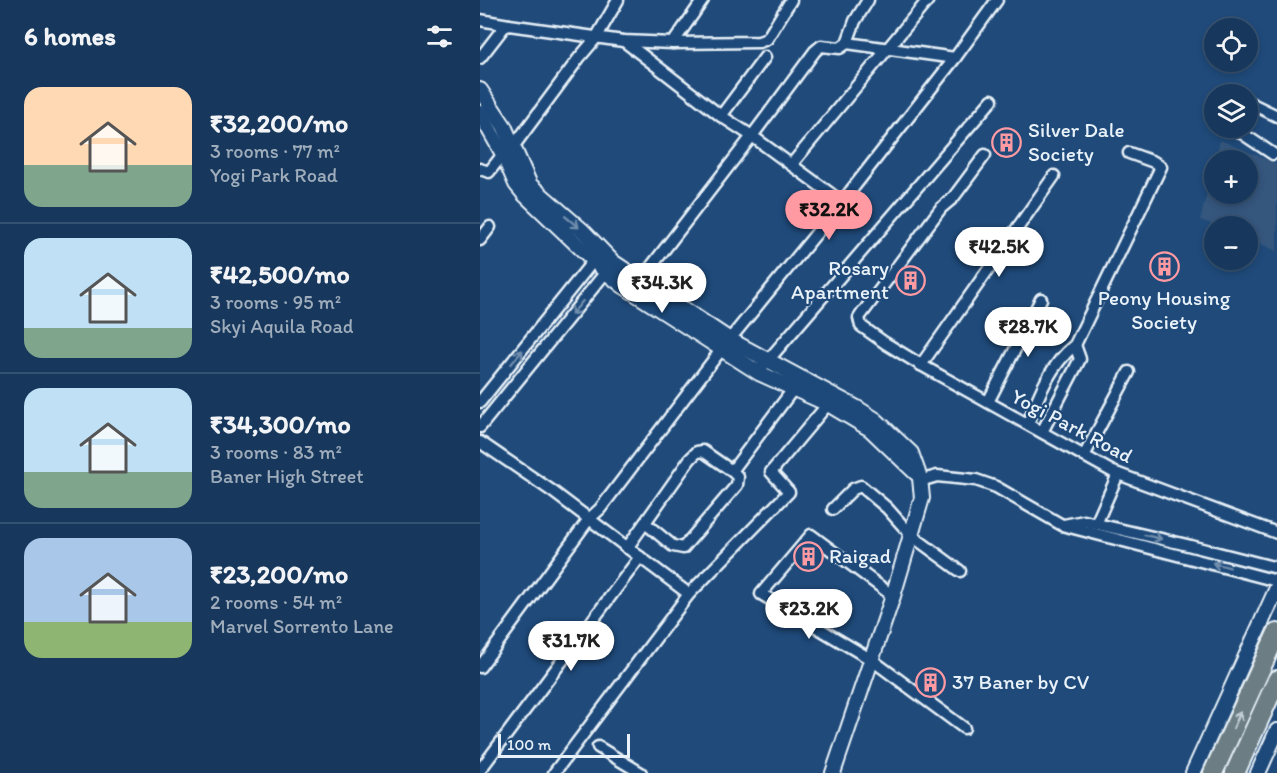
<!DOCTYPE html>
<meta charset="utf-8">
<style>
:root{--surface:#17385c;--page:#244365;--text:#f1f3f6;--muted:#9eacbb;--line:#365272;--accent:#ff9aa2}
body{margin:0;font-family:Itim,sans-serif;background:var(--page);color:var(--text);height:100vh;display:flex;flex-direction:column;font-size:22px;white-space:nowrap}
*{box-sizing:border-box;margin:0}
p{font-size:20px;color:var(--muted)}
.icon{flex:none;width:33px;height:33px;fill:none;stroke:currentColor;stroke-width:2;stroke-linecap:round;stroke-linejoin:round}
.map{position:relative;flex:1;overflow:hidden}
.details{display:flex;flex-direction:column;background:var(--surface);width:480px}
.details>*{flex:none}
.tools{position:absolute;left:724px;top:18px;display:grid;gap:12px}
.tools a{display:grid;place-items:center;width:54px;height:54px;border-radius:50%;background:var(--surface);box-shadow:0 3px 9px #0003,0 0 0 2px var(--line);font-size:30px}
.scale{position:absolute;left:18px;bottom:15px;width:132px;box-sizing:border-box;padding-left:6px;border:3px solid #e8f1f8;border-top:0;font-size:16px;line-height:21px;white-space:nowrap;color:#e8f1f8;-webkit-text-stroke:4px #1f4a7a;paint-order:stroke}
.price{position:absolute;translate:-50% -51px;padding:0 14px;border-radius:21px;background:#fff;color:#222;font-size:20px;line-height:39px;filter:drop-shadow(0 2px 3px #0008)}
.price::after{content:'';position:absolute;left:50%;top:36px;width:18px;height:14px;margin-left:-9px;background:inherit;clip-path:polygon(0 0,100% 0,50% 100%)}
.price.selected{background:var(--accent);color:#111}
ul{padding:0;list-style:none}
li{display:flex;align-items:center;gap:18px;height:150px;padding:0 24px}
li+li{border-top:2px solid var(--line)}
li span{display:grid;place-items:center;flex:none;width:168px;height:120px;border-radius:18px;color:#555}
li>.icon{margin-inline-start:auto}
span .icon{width:72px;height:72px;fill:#fffc;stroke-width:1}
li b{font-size:26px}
h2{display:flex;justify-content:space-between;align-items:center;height:72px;padding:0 24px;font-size:26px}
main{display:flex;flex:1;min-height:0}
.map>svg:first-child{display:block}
.built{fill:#34577d}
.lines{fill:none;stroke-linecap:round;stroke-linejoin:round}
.street-casing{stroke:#e8f1f8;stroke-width:15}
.secondary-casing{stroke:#e8f1f8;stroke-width:18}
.highway-casing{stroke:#e8f1f8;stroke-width:22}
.street{stroke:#1f4a7a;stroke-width:10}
.secondary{stroke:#1f4a7a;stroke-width:14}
.highway{stroke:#6c7e84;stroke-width:18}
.oneway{stroke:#6f8dac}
.oneway2{stroke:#c3ced5}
.labels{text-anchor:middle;stroke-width:4.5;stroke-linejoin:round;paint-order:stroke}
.poi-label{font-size:21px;fill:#e8f1f8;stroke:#1f4a7a;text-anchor:start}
.street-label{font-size:21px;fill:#e8f1f8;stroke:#1f4a7a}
</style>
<main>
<section class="details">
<h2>6 homes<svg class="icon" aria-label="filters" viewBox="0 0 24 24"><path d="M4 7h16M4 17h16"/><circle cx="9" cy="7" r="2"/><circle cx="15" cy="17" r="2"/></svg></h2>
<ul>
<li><span style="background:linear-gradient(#ffd9b3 65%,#7fa58c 0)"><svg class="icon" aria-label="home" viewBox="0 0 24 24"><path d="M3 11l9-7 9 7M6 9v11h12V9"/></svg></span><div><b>₹32,200/mo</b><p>3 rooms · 77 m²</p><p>Yogi Park Road</p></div></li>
<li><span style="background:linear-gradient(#bfe0f5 75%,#7fa58c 0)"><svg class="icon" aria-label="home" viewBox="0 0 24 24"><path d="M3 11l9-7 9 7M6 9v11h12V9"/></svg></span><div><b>₹42,500/mo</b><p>3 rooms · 95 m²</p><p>Skyi Aquila Road</p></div></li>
<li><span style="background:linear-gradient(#bfe0f5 70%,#7fa58c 0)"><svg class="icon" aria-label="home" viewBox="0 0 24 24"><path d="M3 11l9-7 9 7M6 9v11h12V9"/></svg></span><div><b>₹34,300/mo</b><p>3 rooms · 83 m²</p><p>Baner High Street</p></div></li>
<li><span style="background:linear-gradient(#a9c7e8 70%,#8fb573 0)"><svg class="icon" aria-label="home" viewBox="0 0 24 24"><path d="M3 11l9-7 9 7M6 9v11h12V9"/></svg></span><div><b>₹23,200/mo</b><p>2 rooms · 54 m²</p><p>Marvel Sorrento Lane</p></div></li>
</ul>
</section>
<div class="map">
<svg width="797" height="773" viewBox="0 0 797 773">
<rect width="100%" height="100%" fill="#1f4a7a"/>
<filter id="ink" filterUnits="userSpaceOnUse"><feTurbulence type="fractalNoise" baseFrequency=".0167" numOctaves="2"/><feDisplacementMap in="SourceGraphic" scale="12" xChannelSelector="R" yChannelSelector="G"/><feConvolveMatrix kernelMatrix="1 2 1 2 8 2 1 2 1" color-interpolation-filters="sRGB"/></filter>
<g filter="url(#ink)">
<path class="built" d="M 740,140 L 797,164 L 797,251 L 768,239 L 768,226 L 737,226 L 720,220 L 735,162 L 735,194 L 768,194 L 768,160 L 735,160 Z"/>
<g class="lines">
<defs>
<g id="street">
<path d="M 0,20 L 29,25"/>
<path d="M 144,41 L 241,116"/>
<path d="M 193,43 L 223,0"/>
<path d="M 367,43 L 475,58"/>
<path d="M 285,57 L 241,116 L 272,136 L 335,51 L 341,46 L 360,48 L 367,43 L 375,21 L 388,0"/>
<path d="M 0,58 L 24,27 L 29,25 L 143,41 L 193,43 L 279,42 L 287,39 L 311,0"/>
<path d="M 768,102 L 797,116"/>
<path d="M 754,128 L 793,154"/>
<path d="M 505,155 L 473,198 L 461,208 L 381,315 L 379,318 L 381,326 L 405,343 L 441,365 L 633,472 L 797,533"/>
<path d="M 311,165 L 448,0"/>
<path d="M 0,169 L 9,172 L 23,154 L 33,147 L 99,58 L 116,38 L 138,0"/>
<path d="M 0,240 L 10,227"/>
<path d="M 160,281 L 272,136 L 362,202 L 475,58 L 517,0"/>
<path d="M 441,365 L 574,176"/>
<path d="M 278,372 L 512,100"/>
<path d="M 0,402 L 118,255"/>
<path d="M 508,402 L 561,299"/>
<path d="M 548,424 C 558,395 571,364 595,345 L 681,167 L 674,162 L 649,153"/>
<path d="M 0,427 L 130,267"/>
<path d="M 562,432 L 600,359 L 595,345"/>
<path d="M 0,442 L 72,491 L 209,594"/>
<path d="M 604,456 L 649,372"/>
<path d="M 440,481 L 457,476 L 496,480 L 516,487 L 582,525 L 797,581"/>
<path d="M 353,509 L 373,489 L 381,486 L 407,508 L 431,535 L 480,571"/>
<path d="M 165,523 L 193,546 L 203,548 L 257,485 L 258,477 L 252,471"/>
<path d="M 616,524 L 638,474"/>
<path d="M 584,525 L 604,521 L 707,545 L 797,568"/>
<path d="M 147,548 L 210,459 L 217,452 L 223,451 L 252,471 L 314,388"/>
<path d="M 413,596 L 331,535 L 281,594 L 392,660 L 484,728"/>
<path d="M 0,667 L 109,519 L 120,509 L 241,350 L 362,202"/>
<path d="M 118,747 L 161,773"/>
<path d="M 0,770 L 160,557"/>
<path d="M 74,773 L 209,594 L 309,492 L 291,472 L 348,404"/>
</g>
<g id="secondary">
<path d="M 0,90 L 24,126 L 50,185 L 103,231 L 133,262 L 250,340 L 377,408 L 396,420 L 431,453 L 440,478 L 442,498 L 413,596 L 353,773"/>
<path d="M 0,113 L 23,154 L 36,184 L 45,195 L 126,272 L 142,285 L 279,373 L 348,404 L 390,429 L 436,473"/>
<path d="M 713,773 L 797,588"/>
<path d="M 778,773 L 797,731"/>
</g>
<g id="highway">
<path d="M 733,773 L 797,633"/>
<path d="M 755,773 L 797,680"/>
</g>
</defs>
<use href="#street" class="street-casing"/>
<use href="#secondary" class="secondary-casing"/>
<use href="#highway" class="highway-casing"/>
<use href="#street" class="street"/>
<use href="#secondary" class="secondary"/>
<use href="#highway" class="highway"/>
</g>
<defs><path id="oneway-shaft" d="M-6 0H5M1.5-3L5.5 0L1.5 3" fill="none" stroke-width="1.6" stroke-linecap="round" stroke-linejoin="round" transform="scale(1.5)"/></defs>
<g class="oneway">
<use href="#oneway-shaft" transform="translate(92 222) rotate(40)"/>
<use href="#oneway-shaft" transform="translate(97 308) rotate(129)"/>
<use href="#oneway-shaft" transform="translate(37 357) rotate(-51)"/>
<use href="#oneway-shaft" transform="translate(673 537) rotate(13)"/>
<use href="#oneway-shaft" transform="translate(741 565) rotate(-165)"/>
</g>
<use class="oneway2" href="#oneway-shaft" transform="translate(757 720) rotate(-66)"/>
</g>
<defs>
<symbol id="building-ring" viewBox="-11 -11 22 22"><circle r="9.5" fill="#1f4a7a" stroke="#ff9aa2" stroke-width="1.5"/><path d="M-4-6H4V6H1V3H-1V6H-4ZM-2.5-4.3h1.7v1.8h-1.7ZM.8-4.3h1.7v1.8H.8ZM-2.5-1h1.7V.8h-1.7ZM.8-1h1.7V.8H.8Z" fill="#ff9aa2"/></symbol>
</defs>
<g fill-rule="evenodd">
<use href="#building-ring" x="510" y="126" width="33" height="33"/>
<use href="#building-ring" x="668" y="250" width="33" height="33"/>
<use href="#building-ring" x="414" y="264" width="33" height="33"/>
<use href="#building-ring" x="312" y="540" width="33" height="33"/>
<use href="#building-ring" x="434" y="666" width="33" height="33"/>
</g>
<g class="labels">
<g class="poi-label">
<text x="548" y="137">Silver Dale<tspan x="548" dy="24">Society</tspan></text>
<text x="409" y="275" text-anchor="end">Rosary<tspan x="409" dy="24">Apartment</tspan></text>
<text x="684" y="305" text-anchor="middle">Peony Housing<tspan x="684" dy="24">Society</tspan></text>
<text x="349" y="563">Raigad</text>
<text x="472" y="689">37 Baner by CV</text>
</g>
<g class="street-label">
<text transform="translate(592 426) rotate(28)" y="7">Yogi Park Road</text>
</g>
</g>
</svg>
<div class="tools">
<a><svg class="icon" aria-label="locate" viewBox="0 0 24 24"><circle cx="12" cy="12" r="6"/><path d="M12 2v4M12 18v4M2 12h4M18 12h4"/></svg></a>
<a><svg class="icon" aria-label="layers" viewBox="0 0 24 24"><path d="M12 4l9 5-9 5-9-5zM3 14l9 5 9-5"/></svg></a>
<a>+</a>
<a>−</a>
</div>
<div class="scale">100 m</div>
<b class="price selected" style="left:349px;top:241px">₹32.2K</b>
<b class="price" style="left:519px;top:278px">₹42.5K</b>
<b class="price" style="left:182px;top:314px">₹34.3K</b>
<b class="price" style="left:548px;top:358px">₹28.7K</b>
<b class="price" style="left:329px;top:640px">₹23.2K</b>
<b class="price" style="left:91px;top:672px">₹31.7K</b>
</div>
</main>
